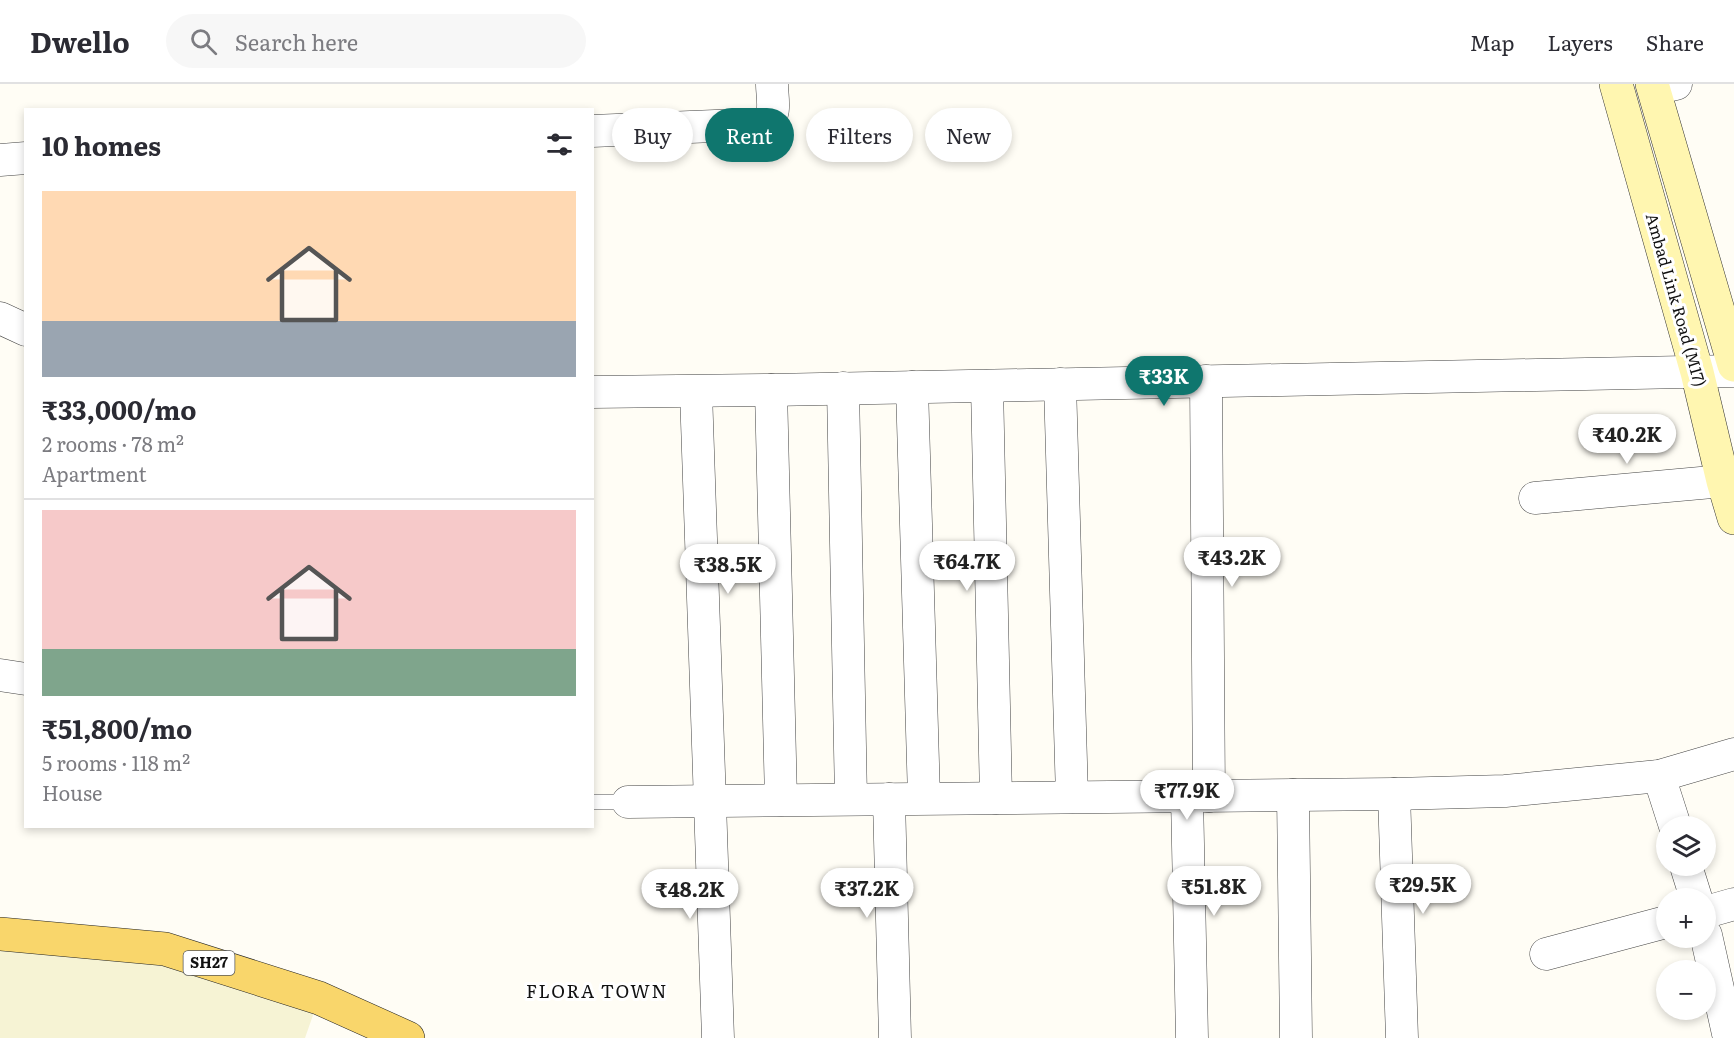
<!DOCTYPE html>
<meta charset="utf-8">
<style>
:root{--surface:#fff;--page:#f7f7f7;--text:#2b2b33;--muted:#7c7c81;--line:#e1e1e2;--accent:#0f766e}
body{margin:0;font-family:Literata,serif;background:var(--page);color:var(--text);height:100vh;display:flex;flex-direction:column;font-size:22px;white-space:nowrap}
*{box-sizing:border-box;margin:0}
p{font-size:20px;color:var(--muted)}
.icon{flex:none;width:33px;height:33px;fill:none;stroke:currentColor;stroke-width:2;stroke-linecap:round;stroke-linejoin:round}
.map{position:relative;flex:1;overflow:hidden}
.panel{position:absolute;left:24px;top:24px;width:570px;height:720px;display:flex;flex-direction:column;background:var(--surface);border-radius:0px;box-shadow:0 3px 9px #0003}
.panel>*{flex:none}
.guide{position:absolute;left:612px;top:24px;width:570px;height:54px;display:flex;gap:12px}
.tools{position:absolute;left:1656px;top:732px;display:grid;gap:12px}
.tools a{display:grid;place-items:center;width:60px;height:60px;border-radius:50%;background:var(--surface);box-shadow:0 3px 9px #0003;font-size:30px}
.price{position:absolute;translate:-50% -51px;padding:0 14px;border-radius:21px;background:#fff;color:#222;font-size:20px;line-height:39px;filter:drop-shadow(0 2px 3px #0008)}
.price::after{content:'';position:absolute;left:50%;top:36px;width:18px;height:14px;margin-left:-9px;background:inherit;clip-path:polygon(0 0,100% 0,50% 100%)}
.price.on{background:var(--accent);color:#fff}
ul{padding:0;list-style:none}
li{display:grid;align-content:center;gap:12px;height:318px;padding:0 18px}
li+li{border-top:2px solid var(--line)}
li span{display:grid;place-items:center;height:186px;border-radius:0px;color:#555}
li>.icon{margin-inline-start:auto}
span .icon{width:108px;height:108px;fill:#fffc;stroke-width:1}
li b{font-size:26px}
h2{display:flex;justify-content:space-between;align-items:center;height:72px;padding:0 18px;font-size:26px}
.chip{padding:0 21px;border-radius:27px;background:var(--surface);box-shadow:0 3px 9px #0003;font-size:21px;line-height:54px}
.chip.on{background:var(--accent);color:#fff}
header{display:flex;align-items:center;gap:36px;box-sizing:border-box;height:84px;padding:0 30px;background:var(--surface);border-bottom:2px solid var(--line)}
header strong{font-size:28px}
nav{display:flex;gap:33px;margin-inline-start:auto;font-size:21px}
.search{width:420px;height:54px;background:var(--page);display:flex;align-items:center;gap:15px;box-sizing:border-box;padding:0 21px;border-radius:33px;color:var(--muted);font-size:22px}
.map>svg:first-child{display:block}
.farmland{fill:#f6f3d4}
.lines{fill:none;stroke-linecap:round;stroke-linejoin:round}
.service-casing{stroke:#444;stroke-width:16}
.minor-casing{stroke:#444;stroke-width:33}
.secondary-casing{stroke:#333;stroke-width:34}
.primary-casing{stroke:#222;stroke-width:34}
.service{stroke:#fff;stroke-width:15}
.minor{stroke:#fff;stroke-width:32}
.secondary{stroke:#fff6b0;stroke-width:33}
.primary{stroke:#f9d66b;stroke-width:33}
.labels{text-anchor:middle;stroke-width:6;stroke-linejoin:round;paint-order:stroke}
.shield{fill:#fff;stroke:#585858;stroke-width:1.5}
.shield-label{font-size:15px;font-weight:bold;fill:#111}
.street-label{font-size:16px;fill:#111;stroke:#fff}
.neighbourhood-label{font-size:18px;letter-spacing:1.5px;fill:#111;stroke:#fff}
</style>
<header>
<strong>Dwello</strong>
<div class="search"><svg class="icon" aria-label="search" viewBox="0 0 24 24"><circle cx="10" cy="10" r="6"/><path d="M15 15l6 6"/></svg>Search here</div>
<nav><a>Map</a><a>Layers</a><a>Share</a></nav>
</header>
<div class="map">
<svg width="1734" height="954" viewBox="0 0 1734 954">
<rect width="100%" height="100%" fill="#fffdf5"/>
<path class="farmland" d="M 0,850 L 165,865 L 319,914 L 305,954 L 0,954 Z"/>
<g class="lines">
<defs>
<path id="service" d="M 592,718 L 628,718"/>
<g id="minor">
<path d="M 1654,5 L 1676,0"/>
<path d="M 592,47 L 766,40 C 777,31 772,13 772,0"/>
<path d="M 0,76 L 26,74"/>
<path d="M 0,234 L 26,246"/>
<path d="M 1206,297 L 1209,712"/>
<path d="M 1060,300 L 1072,713"/>
<path d="M 987,302 L 996,714"/>
<path d="M 912,303 L 924,714"/>
<path d="M 843,304 L 851,715"/>
<path d="M 771,306 L 781,716"/>
<path d="M 592,308 L 771,306 L 1734,287"/>
<path d="M 696,308 L 718,954"/>
<path d="M 1535,414 L 1723,397"/>
<path d="M 0,591 L 26,595"/>
<path d="M 1659,692 L 1675,742"/>
<path d="M 1394,710 L 1402,954"/>
<path d="M 1293,711 L 1296,954"/>
<path d="M 1187,712 L 1192,954"/>
<path d="M 889,715 L 895,954"/>
<path d="M 628,718 L 1394,710 L 1505,707 L 1659,692 L 1734,670"/>
<path d="M 1686,782 L 1696,814"/>
<path d="M 1706,828 L 1734,820"/>
<path d="M 1706,851 L 1729,954"/>
<path d="M 1546,870 L 1666,838"/>
</g>
<g id="secondary">
<path d="M 1616,0 L 1697,288 L 1723,397 L 1734,434"/>
<path d="M 1652,0 L 1734,281"/>
</g>
<path id="primary" d="M 0,850 L 165,865 L 319,914 L 408,954"/>
</defs>
<use href="#service" class="service-casing"/>
<use href="#minor" class="minor-casing"/>
<use href="#secondary" class="secondary-casing"/>
<use href="#primary" class="primary-casing"/>
<use href="#service" class="service"/>
<use href="#minor" class="minor"/>
<use href="#secondary" class="secondary"/>
<use href="#primary" class="primary"/>
</g>
<g class="labels">
<rect class="shield" x="183.5" y="867" width="51" height="24" rx="4.5"/>
<g class="shield-label">
<text x="209" y="884">SH27</text>
</g>
<g class="street-label">
<text transform="translate(1676 216) rotate(74)" y="6">Ambad Link Road (M17)</text>
</g>
<g class="neighbourhood-label">
<text x="597" y="914">FLORA TOWN</text>
</g>
</g>
</svg>
<div class="tools">
<a><svg class="icon" aria-label="layers" viewBox="0 0 24 24"><path d="M12 4l9 5-9 5-9-5zM3 14l9 5 9-5"/></svg></a>
<a>+</a>
<a>−</a>
</div>
<b class="price on" style="left:1164px;top:323px">₹33K</b>
<b class="price" style="left:1627px;top:381px">₹40.2K</b>
<b class="price" style="left:1232px;top:504px">₹43.2K</b>
<b class="price" style="left:967px;top:508px">₹64.7K</b>
<b class="price" style="left:728px;top:511px">₹38.5K</b>
<b class="price" style="left:1187px;top:737px">₹77.9K</b>
<b class="price" style="left:1423px;top:831px">₹29.5K</b>
<b class="price" style="left:1214px;top:833px">₹51.8K</b>
<b class="price" style="left:867px;top:835px">₹37.2K</b>
<b class="price" style="left:690px;top:836px">₹48.2K</b>
<div class="guide">
<a class="chip">Buy</a>
<a class="chip on">Rent</a>
<a class="chip">Filters</a>
<a class="chip">New</a>
</div>
<section class="panel">
<h2>10 homes<svg class="icon" aria-label="filters" viewBox="0 0 24 24"><path d="M4 7h16M4 17h16"/><circle cx="9" cy="7" r="2"/><circle cx="15" cy="17" r="2"/></svg></h2>
<ul>
<li><span style="background:linear-gradient(#ffd9b3 70%,#9aa5b1 0)"><svg class="icon" aria-label="home" viewBox="0 0 24 24"><path d="M3 11l9-7 9 7M6 9v11h12V9"/></svg></span><div><b>₹33,000/mo</b><p>2 rooms · 78 m²</p><p>Apartment</p></div></li>
<li><span style="background:linear-gradient(#f6c9c9 75%,#7fa58c 0)"><svg class="icon" aria-label="home" viewBox="0 0 24 24"><path d="M3 11l9-7 9 7M6 9v11h12V9"/></svg></span><div><b>₹51,800/mo</b><p>5 rooms · 118 m²</p><p>House</p></div></li>
</ul>
</section>
</div>
